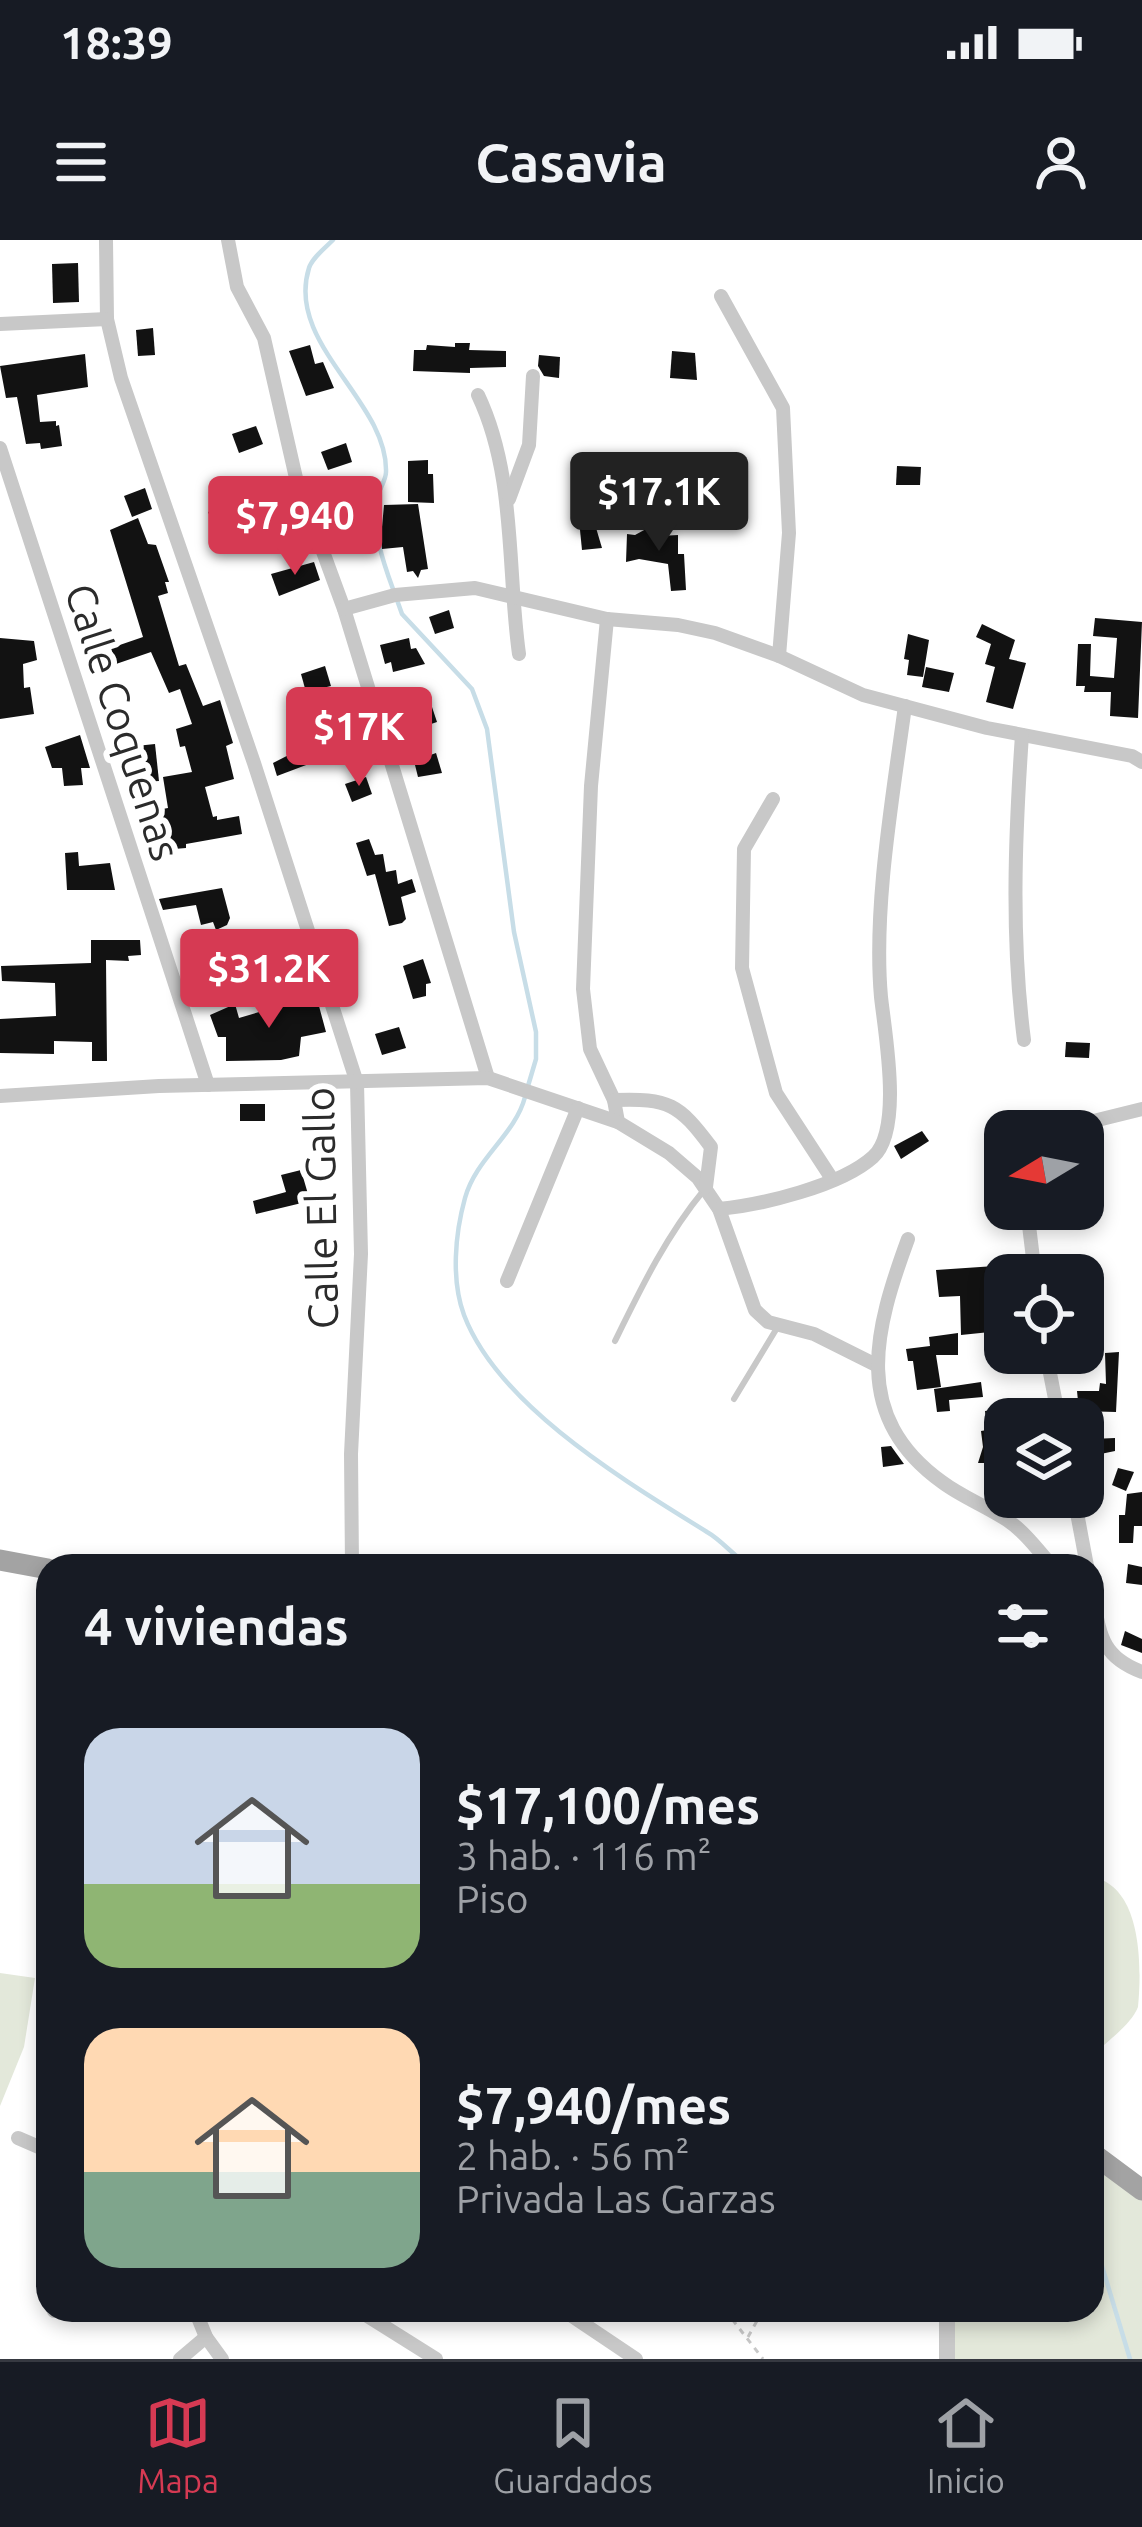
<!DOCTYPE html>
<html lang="es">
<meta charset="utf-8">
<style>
:root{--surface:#171b24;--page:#20242c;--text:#f1f3f6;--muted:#9ea1a6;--line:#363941;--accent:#d63a53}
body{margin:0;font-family:Ubuntu,sans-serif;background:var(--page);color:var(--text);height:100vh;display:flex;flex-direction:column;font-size:45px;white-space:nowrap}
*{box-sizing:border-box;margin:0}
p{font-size:39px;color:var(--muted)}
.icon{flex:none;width:66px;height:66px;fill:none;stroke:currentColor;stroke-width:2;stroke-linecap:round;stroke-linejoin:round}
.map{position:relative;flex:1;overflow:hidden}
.side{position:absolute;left:36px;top:1314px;width:1068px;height:768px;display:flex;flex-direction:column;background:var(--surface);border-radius:36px;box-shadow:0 6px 18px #0003}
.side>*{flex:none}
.needle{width:78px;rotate:260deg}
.tools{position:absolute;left:984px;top:870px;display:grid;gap:24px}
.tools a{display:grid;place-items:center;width:120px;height:120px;border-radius:24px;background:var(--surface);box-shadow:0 6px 18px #0003;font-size:60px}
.price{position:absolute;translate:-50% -102px;padding:0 27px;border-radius:12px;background:var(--accent);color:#fff;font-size:39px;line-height:78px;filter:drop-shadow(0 3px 6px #0008)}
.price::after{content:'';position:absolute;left:50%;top:72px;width:36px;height:27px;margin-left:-18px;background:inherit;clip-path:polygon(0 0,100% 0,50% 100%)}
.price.selected{background:#222;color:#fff}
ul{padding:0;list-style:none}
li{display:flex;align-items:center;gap:36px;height:300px;padding:0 48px}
li span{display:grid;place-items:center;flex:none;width:336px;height:240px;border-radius:36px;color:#555}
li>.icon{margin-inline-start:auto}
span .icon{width:144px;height:144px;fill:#fffc;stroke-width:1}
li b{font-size:51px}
h2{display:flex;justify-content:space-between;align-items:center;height:144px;padding:0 48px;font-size:51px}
.status{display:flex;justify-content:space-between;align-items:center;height:84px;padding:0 60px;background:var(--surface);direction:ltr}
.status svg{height:33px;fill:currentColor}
header{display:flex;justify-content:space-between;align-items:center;height:156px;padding:0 48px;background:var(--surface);font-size:54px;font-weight:700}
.dock{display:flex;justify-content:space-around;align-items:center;height:168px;border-top:3px solid var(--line);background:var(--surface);font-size:33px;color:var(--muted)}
.dock a{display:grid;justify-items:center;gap:6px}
.dock .selected{color:var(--accent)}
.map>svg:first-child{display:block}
.green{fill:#e3e8da}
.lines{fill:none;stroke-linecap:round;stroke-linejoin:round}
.stream{stroke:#c7dde7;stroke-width:4.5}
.building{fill:#121212}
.path{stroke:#c8c8c8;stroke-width:3;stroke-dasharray:6 6;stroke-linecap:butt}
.service{stroke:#c8c8c8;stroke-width:6}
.minor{stroke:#c8c8c8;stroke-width:14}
.tertiary{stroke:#c8c8c8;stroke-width:16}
.primary{stroke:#a3a3a3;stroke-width:21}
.labels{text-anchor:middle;stroke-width:12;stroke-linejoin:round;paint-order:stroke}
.street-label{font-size:42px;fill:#2b2b2b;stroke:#fff}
</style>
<div class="status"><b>18:39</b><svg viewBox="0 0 49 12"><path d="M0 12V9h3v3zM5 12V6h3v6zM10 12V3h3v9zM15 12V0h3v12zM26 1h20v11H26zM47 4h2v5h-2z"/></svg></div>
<header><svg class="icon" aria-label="menu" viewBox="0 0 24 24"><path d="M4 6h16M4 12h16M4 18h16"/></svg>Casavia<svg class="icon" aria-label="person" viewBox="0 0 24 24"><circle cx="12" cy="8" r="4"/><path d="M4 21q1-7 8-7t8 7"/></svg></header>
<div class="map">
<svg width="1142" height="2119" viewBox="0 0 1142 2119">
<rect width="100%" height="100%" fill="#fff"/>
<g class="green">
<path d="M 1092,1637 C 1142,1646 1142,1726 1138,1767 C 1131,1785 1106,1802 1092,1816 Z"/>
<path d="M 0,1733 L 35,1738 L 24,1807 L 0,1866 Z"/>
<path d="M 1092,1921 L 1142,1959 L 1142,2119 L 949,2119 L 949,2070 L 1092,2070 Z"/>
</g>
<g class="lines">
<g class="stream">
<path d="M 333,0 C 325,8 312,18 309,28 C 285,104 388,161 386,232 C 386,240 379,250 377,258 C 371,287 383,322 393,349"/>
<path d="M 397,360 L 402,374 L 472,449 L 487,489 L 514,692 L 536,792 L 536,819 L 528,846"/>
<path d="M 525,857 C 515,895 476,918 465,958 C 455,994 451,1040 464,1075 C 499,1167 627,1242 707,1292 C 723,1301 734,1317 750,1326"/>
<path d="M 1092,1993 L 1130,2119"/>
</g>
</g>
<g class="building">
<path d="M 78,23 L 79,62 L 53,63 L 52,24 Z"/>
<path d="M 153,88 L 155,115 L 138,116 L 136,90 Z"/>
<path d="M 455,103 L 470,103 L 469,110 L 506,111 L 506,127 L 470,128 L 470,133 L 413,131 L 414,110 L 426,110 L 427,105 L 455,107 Z"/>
<path d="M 310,105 L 315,124 L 323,122 L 334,148 L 306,156 L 289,111 Z"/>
<path d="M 672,111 L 695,113 L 697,140 L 670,138 Z"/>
<path d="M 85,114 L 88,147 L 37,155 L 40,182 L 56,181 L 56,186 L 59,185 L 62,206 L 41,209 L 40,203 L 26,204 L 17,157 L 6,158 L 0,126 Z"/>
<path d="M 539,115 L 560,117 L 559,138 L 544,136 L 538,126 Z"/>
<path d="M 256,186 L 263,204 L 239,213 L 232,194 Z"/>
<path d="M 346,203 L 352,222 L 328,230 L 321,212 Z"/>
<path d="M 428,220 L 428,234 L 433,234 L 434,263 L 408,262 L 408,221 Z"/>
<path d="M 897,226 L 921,227 L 920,245 L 896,245 Z"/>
<path d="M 632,233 L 680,233 L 680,249 L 637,255 L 633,264 L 620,258 L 625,250 L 623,234 Z"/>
<path d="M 145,248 L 152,269 L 132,277 L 124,256 Z"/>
<path d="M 254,254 L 260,273 L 216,291 L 208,272 Z"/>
<path d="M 418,264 L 428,329 L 421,330 L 418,338 L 413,331 L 407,332 L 403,307 L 382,309 L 381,298 L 384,265 Z"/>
<path d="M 138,278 L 148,304 L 156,305 L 169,342 L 165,342 L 168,353 L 158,356 L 179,426 L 186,424 L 203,466 L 220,460 L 233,503 L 226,506 L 234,539 L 205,547 L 213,577 L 217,576 L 217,580 L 239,576 L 242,594 L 186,604 L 186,608 L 162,610 L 161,601 L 154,602 L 150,588 L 160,586 L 157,570 L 168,568 L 163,537 L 192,532 L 185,506 L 180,507 L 176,489 L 192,484 L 180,449 L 169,453 L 151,412 L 116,424 L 111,408 L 143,397 L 110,290 Z"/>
<path d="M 579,280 L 594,281 L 602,308 L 582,310 Z"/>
<path d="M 657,283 L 660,296 L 678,295 L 678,314 L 684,314 L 686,350 L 671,351 L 668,324 L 639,319 L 626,322 L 627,294 L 635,295 Z"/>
<path d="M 314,322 L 320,340 L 279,356 L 271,334 Z"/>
<path d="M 449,370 L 454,388 L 435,394 L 429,377 Z"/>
<path d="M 1095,378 L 1142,382 L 1138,478 L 1110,476 L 1111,452 L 1084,452 L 1085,446 L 1076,446 L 1078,404 L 1091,404 L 1090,436 L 1114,438 L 1117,398 L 1093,396 Z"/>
<path d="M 982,384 L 1015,400 L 1009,419 L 1026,423 L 1013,469 L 986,462 L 995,427 L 985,424 L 991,404 L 976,397 Z"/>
<path d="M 908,394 L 929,400 L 923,437 L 907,435 L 909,420 L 904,419 Z"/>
<path d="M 0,398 L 34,401 L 37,420 L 23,424 L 24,448 L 30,447 L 34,474 L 0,479 Z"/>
<path d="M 409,398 L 411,409 L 416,408 L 425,424 L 393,432 L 391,422 L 385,424 L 380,405 Z"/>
<path d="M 325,426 L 331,446 L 306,452 L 301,434 Z"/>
<path d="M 926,427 L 954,433 L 949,452 L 922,447 Z"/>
<path d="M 432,467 L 437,482 L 428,485 L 429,491 L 416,496 L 409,474 Z"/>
<path d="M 80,495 L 90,528 L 81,528 L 83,545 L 64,546 L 62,528 L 52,528 L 45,507 Z"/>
<path d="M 333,497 L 338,513 L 277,536 L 273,523 L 318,500 Z"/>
<path d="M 155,504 L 159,541 L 143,542 L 136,506 Z"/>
<path d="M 436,513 L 442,533 L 418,537 L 414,521 Z"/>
<path d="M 366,537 L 372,554 L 352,562 L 345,544 Z"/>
<path d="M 369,599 L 375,615 L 383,614 L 386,632 L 396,630 L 398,644 L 412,639 L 416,652 L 401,657 L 406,679 L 402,683 L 389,686 L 375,634 L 367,636 L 356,603 Z"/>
<path d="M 78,612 L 79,626 L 110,623 L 115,650 L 67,650 L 65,613 Z"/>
<path d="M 222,648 L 230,678 L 227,685 L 216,690 L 213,682 L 201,685 L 196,665 L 163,670 L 159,659 Z"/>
<path d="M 291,695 L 305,733 L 243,753 L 237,736 L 221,741 L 215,723 L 241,716 L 247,731 L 279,720 L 273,702 Z"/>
<path d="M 91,700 L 140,700 L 141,715 L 128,716 L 129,721 L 106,720 L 107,821 L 92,821 L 92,802 L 54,801 L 54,814 L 0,813 L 0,779 L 56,776 L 55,743 L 2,741 L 1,726 L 91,723 Z"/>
<path d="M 423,719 L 431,743 L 426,744 L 426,756 L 413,759 L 403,726 Z"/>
<path d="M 316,755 L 326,792 L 301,797 L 299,816 L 281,820 L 226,821 L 226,797 L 218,797 L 210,775 L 235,764 L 239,778 Z"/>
<path d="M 399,787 L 406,808 L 382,815 L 375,794 Z"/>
<path d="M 1066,802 L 1090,803 L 1089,818 L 1065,817 Z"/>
<rect x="240" y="864" width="25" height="17"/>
<path d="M 922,891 L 929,901 L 901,919 L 894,906 Z"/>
<path d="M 990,910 L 1005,912 L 1005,946 L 988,944 Z"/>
<path d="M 301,930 L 310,961 L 256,974 L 253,961 L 286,952 L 281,935 Z"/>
<path d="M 995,1026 L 999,1063 L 1005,1063 L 1005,1104 L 990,1104 L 990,1092 L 961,1095 L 960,1056 L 939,1057 L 936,1030 Z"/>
<path d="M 958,1093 L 958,1115 L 936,1115 L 941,1147 L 917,1150 L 913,1121 L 908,1121 L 906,1109 L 930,1106 L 929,1097 Z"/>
<path d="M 1119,1112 L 1116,1172 L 1079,1171 L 1077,1151 L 1099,1151 L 1100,1143 L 1106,1144 L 1105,1113 Z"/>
<path d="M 981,1142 L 983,1157 L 949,1160 L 950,1171 L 937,1172 L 934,1149 Z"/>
<path d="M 1005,1168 L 1005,1223 L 978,1223 L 983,1207 L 981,1191 L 987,1190 L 985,1171 Z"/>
<path d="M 1115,1198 L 1115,1211 L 1091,1216 L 1092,1199 Z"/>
<path d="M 891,1206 L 904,1224 L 883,1227 L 881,1207 Z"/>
<path d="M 1118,1228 L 1134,1232 L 1126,1251 L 1112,1245 Z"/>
<path d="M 1142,1252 L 1142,1286 L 1134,1286 L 1133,1303 L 1119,1303 L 1119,1275 L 1125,1275 L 1127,1254 Z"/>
<path d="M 1128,1324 L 1142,1327 L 1142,1345 L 1126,1343 Z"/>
<path d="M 1125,1391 L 1142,1399 L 1142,1413 L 1121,1405 Z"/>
</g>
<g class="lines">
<g class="path">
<path d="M 725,2070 L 763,2119"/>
<path d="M 748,2097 L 763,2070"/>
</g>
<g class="service">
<path d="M 615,1101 C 641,1048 666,996 704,950"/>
<path d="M 734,1159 L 777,1088"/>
</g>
<g class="minor">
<path d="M 106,0 L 107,79 L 121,138 L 254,523 L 357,843 L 361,1014 L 351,1214 L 352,1326"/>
<path d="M 228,0 L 237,47 L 264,98 L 296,238 L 344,369 L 488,838"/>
<path d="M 721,56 L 783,168 L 789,293 L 779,416"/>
<path d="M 0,84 L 107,79"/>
<path d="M 478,155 C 516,235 507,328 519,414"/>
<path d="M 0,208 L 208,845"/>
<path d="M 509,259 L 529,205 L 533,136"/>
<path d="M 344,369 L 395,355 L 475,348 L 607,379 L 678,385 L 715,393 L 779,416 L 863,455 L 987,488 L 1132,516 L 1142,522"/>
<path d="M 607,379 L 591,546 L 583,749 L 590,809 L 614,860 L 618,882"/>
<path d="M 1022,495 C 1015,596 1011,698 1024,800"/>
<path d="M 773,559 L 744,609 L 742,728 L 776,853 L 832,939"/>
<path d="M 0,856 L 159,846 L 488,838 L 618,882 L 669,913 L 698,938 L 719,969 L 755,1070 L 768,1082 L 814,1094 L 876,1125"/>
<path d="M 614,860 C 669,858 679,864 711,907 L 706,947"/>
<path d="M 1053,891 L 1142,869"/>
<path d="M 719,969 C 761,965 841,946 873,917 C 903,890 885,794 881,757 C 873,668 893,555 905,466"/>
<path d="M 1027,969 L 1035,1035"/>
<path d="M 908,999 C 875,1089 850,1176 942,1242 C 962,1257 986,1266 1007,1280 C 1025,1292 1038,1310 1052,1326"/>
<path d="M 507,1041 L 578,868"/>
<path d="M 1046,1113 L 1059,1179"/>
<path d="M 1074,1257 L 1087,1326"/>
<path d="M 1092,1351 C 1100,1392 1099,1416 1142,1432"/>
<path d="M 18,1898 L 48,1911"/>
<path d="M 195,2070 L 206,2097 L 222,2119"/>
<path d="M 358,2070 L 436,2119"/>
<path d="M 563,2070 L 636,2119"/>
<path d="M 54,2071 L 55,2070"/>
<path d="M 180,2119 L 206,2097"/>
</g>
<path class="tertiary" d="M 947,2070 L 947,2119"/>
<g class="primary">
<path d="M 0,1320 L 48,1329"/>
<path d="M 1092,1913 L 1142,1950"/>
</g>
</g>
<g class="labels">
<g class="street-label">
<text transform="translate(123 482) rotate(72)" y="15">Calle Coquenas</text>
<text transform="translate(321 968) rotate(-91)" y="15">Calle El Gallo</text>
</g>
</g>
</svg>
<div class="tools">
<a><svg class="needle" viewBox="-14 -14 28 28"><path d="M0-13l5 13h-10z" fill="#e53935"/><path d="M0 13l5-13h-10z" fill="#9ea1a6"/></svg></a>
<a><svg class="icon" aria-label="locate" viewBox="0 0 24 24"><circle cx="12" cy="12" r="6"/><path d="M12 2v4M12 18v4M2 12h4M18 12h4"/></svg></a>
<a><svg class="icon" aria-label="layers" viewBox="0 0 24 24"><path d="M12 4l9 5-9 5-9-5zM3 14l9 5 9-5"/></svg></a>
</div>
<b class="price selected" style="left:659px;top:314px">$17.1K</b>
<b class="price" style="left:295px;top:338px">$7,940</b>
<b class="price" style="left:359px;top:549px">$17K</b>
<b class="price" style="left:269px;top:791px">$31.2K</b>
<section class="side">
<h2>4 viviendas<svg class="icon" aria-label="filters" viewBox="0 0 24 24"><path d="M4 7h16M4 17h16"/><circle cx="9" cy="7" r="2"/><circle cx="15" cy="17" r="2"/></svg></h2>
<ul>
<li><span style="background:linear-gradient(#c9d6e8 65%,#8fb573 0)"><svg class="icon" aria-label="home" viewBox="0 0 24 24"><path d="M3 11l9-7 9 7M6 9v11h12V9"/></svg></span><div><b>$17,100/mes</b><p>3 hab. · 116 m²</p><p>Piso</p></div></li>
<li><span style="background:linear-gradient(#ffd9b3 60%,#7fa58c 0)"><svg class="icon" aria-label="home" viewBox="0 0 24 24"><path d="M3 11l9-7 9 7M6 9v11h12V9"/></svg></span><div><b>$7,940/mes</b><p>2 hab. · 56 m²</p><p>Privada Las Garzas</p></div></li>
</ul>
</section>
</div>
<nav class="dock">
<a class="selected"><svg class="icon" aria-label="map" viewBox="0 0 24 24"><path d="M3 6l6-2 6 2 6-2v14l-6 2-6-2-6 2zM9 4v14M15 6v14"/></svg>Mapa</a>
<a><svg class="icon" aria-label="saved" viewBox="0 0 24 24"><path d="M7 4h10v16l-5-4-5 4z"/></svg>Guardados</a>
<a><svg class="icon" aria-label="home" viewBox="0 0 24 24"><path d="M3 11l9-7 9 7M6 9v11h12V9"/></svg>Inicio</a>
</nav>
